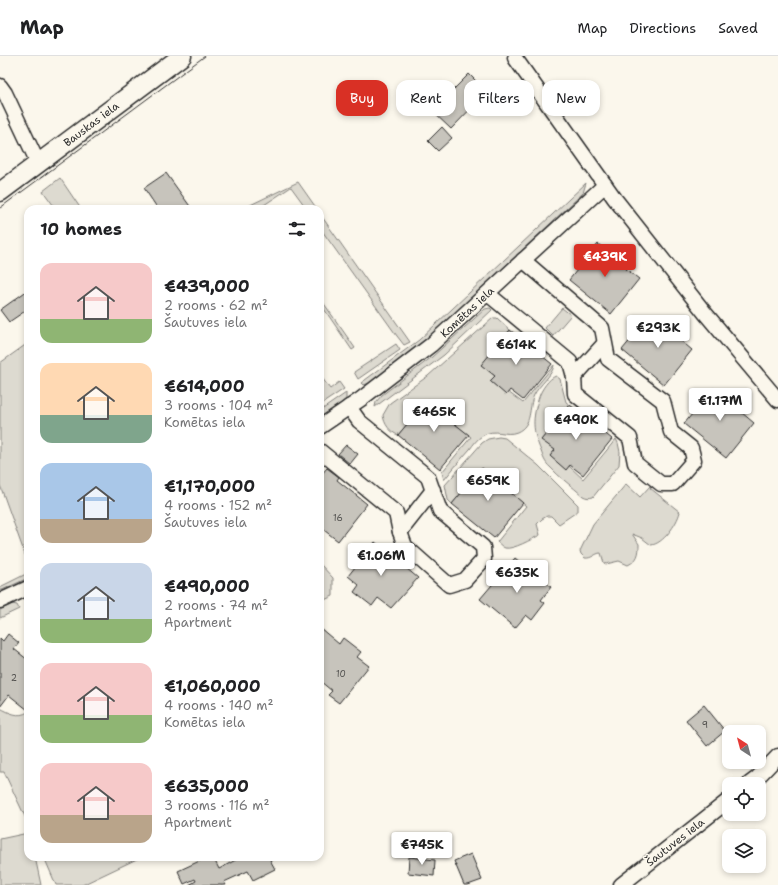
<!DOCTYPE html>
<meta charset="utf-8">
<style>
:root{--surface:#fff;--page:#f6f6f6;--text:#202124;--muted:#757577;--line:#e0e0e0;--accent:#d93025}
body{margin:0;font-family:"Shantell Sans",sans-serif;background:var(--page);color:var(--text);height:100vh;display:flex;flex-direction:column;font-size:15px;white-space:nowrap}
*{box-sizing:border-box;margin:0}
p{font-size:13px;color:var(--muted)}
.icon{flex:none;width:22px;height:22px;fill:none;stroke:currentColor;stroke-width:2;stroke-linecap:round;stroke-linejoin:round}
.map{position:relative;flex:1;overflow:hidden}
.side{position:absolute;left:24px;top:149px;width:300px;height:656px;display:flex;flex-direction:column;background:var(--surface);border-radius:12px;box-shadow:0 2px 6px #0003}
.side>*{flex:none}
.banner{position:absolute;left:336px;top:24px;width:380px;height:36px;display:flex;gap:8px}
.needle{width:26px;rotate:324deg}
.tools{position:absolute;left:722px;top:669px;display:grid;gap:8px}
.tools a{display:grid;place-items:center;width:44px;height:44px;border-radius:8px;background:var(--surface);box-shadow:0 2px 6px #0003;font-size:20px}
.price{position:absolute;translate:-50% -34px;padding:0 9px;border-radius:4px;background:#fff;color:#222;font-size:13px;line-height:26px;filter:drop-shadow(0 1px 2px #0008)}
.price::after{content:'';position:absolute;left:50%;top:24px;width:12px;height:9px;margin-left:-6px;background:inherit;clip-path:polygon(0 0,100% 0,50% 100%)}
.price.on{background:var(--accent);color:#fff}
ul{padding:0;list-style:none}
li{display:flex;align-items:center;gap:12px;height:100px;padding:0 16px}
li span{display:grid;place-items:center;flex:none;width:112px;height:80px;border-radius:12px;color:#555}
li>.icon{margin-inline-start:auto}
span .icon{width:48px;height:48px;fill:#fffc;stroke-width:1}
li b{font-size:17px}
h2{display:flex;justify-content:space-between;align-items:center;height:48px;padding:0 16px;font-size:17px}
.chip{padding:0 14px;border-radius:12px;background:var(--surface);box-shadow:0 2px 6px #0003;font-size:14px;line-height:36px}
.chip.on{background:var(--accent);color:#fff}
header{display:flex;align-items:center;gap:24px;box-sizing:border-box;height:56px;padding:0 20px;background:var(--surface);border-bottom:1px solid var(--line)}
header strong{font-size:19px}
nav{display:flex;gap:22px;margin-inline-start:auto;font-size:14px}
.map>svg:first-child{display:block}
.green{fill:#dddad0;stroke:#84827e}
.building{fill:#c7c4bc;stroke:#2b2b2b}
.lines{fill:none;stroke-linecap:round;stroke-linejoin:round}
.minor-casing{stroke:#2b2b2b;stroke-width:17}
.tertiary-casing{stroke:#2b2b2b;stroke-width:21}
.minor{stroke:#fbf7ec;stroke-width:14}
.tertiary{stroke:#fbf7ec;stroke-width:18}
.tram{stroke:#2b2b2b;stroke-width:1}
.labels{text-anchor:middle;stroke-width:3;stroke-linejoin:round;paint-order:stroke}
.number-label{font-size:9px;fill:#52514f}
.street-label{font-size:11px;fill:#2b2b2b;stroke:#fbf7ec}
</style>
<header>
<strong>Map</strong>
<nav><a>Map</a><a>Directions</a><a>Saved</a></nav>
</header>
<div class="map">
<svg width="778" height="829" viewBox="0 0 778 829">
<rect width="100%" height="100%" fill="#fbf7ec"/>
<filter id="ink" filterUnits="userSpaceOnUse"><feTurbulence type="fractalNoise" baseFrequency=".025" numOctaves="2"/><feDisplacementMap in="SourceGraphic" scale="8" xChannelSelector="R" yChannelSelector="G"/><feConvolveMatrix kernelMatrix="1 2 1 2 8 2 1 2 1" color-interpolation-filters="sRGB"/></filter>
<g filter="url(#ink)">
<g class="green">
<path d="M 60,122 L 81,153 L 56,153 L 43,135 Z"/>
<path d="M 298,126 L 317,153 L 307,153 L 291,131 L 258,153 L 242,153 Z"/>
<path d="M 586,127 L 583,137 L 420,290 L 371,327 L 363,329 L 361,327 L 419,284 Z"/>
<path d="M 320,158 L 410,286 L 404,289 L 397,280 L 320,172 Z"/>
<path d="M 320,242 L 355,292 L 352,294 L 320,247 Z"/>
<path d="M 490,252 L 492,254 L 444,299 L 375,351 L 376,346 L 382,339 L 432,301 L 485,253 Z"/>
<path d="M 562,252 L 571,259 L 553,280 L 545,272 Z"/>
<path d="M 493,262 L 497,262 L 510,274 L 482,309 L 495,320 L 490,325 L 506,338 L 508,336 L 523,347 L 554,309 C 553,319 539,329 534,339 C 528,352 533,369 517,376 C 505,381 495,371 482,380 C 477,383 473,389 470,393 C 461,403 453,413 444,424 L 442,416 L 471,381 L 455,368 L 460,362 L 444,349 L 440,353 L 428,343 L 398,379 C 390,376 384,368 383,359 L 390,347 L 428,320 Z"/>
<path d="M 28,287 L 28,507 L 0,429 L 0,307 Z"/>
<path d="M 396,288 L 400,294 L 358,323 L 354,316 Z"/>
<path d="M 320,319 L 330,333 L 339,326 L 344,333 L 320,349 Z"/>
<path d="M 556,320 L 560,323 L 566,346 L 570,349 L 542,383 L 555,394 L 550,400 L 566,413 L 569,410 L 583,423 L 616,383 L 618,387 L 620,396 L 619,409 L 593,441 C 589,442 587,442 583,440 C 572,430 560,422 550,411 C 545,407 543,401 541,395 C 532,374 532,363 539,341 C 541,334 549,322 556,320 Z"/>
<path d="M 346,337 L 346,344 L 320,362 L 320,355 Z"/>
<path d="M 499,381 L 505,382 L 538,409 L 578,449 L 578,455 L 559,468 L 551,460 L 547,460 L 542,463 L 537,468 L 540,479 C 532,483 513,494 505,492 C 502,491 500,488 497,486 L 526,450 L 510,436 L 514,431 L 498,417 L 494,422 L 482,412 L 452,448 L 448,444 L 445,429 L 482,387 L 488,383 Z"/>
<path d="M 626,428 L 640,441 L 650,430 L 651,431 L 650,432 L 680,456 C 677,468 663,488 651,489 L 642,482 L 632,478 L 639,488 C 639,498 638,504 628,509 L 619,505 L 606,508 L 604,507 L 601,497 C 595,497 592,503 585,502 L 581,498 L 580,495 L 593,468 Z"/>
<path d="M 320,508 L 333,522 L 333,540 L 320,546 Z"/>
<path d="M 28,517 L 28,522 L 0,535 L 0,531 Z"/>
<path d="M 12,548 L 17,549 L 19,553 L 0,562 L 0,554 Z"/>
<path d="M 0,652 C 10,657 18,662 28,656 L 28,680 L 27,684 L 28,694 L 28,767 L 4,716 L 0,716 Z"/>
<path d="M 28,777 L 28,801 L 35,801 L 41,829 L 0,829 L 0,783 Z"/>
<path d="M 44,801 L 141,801 L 82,829 L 56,829 Z"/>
</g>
<g class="building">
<path d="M 469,18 L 487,36 L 451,73 L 432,55 Z"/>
<path d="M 442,71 L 452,82 L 438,95 L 428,85 Z"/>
<path d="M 166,117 L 192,153 L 158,153 L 144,132 Z"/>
<path d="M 598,188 L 611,198 L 614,193 L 631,207 L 626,213 L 639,223 L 611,258 L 569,224 Z"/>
<path d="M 28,234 L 28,253 L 9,266 L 0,254 Z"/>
<path d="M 651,259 L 664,269 L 668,264 L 684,277 L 679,283 L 692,294 L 664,329 L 622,294 Z"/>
<path d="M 510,274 L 552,308 L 523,344 L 510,334 L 506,339 L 490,325 L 495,320 L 481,309 Z"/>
<path d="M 713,332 L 726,342 L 730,337 L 746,351 L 741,356 L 754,367 L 726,402 L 684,368 Z"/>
<path d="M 428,343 L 440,353 L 444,348 L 460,362 L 455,368 L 469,379 L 440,413 L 398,379 Z"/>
<path d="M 570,349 L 612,383 L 583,419 L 570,409 L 566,414 L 550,400 L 555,394 L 541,384 Z"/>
<path d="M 346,389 L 358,398 L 350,408 L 338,398 Z"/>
<path d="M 327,412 L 339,421 L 337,424 L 367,448 L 338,485 L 320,471 L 320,420 Z"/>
<path d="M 482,412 L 494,422 L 498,417 L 514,431 L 510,436 L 523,447 L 494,482 L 452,448 Z"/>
<path d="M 375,486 L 418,522 L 391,552 L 378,542 L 372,550 L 354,536 L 359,529 L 348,520 Z"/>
<path d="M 515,502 L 551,531 L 541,544 L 545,547 L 532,564 L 526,559 L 515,572 L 480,543 Z"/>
<path d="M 320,572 L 339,588 L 343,582 L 361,596 L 357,601 L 369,610 L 339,647 L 328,639 L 332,635 L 320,625 Z"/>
<path d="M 8,578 L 19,587 L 14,593 L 28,604 L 28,654 L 9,639 L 0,651 L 0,582 L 3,585 Z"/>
<path d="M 704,649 L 725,675 L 707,690 L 686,664 Z"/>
<path d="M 471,798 L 482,824 L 468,829 L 464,829 L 454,805 Z"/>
<path d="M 208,801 L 213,801 L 219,813 L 241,801 L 278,801 L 270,804 L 275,813 L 253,824 L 248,815 L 224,826 L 226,829 L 189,829 L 196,825 L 195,823 L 184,828 L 178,815 Z"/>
<path d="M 409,801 L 435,804 L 434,820 L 408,817 Z"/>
</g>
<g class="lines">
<defs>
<g id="minor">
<path d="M 515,2 L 615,143 L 705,257 L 778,344"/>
<path d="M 0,30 L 5,37 L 38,107"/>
<path d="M 488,238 L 570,306 L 574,321 L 575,338 L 630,382 L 635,407 L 661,428 L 673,428 L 694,404 L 691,392 L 671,376 L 663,345 L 608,303 L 602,272 L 523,204"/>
<path d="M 574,321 L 604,288"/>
<path d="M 320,371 L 361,343 L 431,289 L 605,129"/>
<path d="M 320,395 L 396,457 L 400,476 L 405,490 L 449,529 L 465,524 L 484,503 L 483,491 L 440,455 L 428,421 L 359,365 L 349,351"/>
<path d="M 400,476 L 433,434"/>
<path d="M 0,545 L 28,532"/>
<path d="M 749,728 L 757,722 L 778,700"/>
<path d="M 621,829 L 729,744"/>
</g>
<path id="tertiary" d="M 0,136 L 182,0"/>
</defs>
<use href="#minor" class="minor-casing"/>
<use href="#tertiary" class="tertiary-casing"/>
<use href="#minor" class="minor"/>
<use href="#tertiary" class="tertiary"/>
<path class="tram" d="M 0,152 L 205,0"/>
</g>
</g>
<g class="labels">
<g class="number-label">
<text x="338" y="465">16</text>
<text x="341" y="621">10</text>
<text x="14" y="625">2</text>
<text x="705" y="672">9</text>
</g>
<g class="street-label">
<text transform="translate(91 68) rotate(-37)" y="4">Bauskas iela</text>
<text transform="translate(467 256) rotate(-43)" y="4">Komētas iela</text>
<text transform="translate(675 786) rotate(-38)" y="4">Šautuves iela</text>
</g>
</g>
</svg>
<div class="tools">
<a><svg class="needle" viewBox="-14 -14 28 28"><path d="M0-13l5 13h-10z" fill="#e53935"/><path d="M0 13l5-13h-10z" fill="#757577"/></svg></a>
<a><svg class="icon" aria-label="locate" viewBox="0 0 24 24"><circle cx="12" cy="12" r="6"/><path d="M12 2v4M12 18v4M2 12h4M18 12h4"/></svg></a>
<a><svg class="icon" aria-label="layers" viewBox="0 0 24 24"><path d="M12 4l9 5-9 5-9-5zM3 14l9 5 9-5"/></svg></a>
</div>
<b class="price on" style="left:605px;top:222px">€439K</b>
<b class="price" style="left:658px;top:293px">€293K</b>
<b class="price" style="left:516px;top:310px">€614K</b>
<b class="price" style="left:720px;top:366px">€1.17M</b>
<b class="price" style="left:434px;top:377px">€465K</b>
<b class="price" style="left:576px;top:385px">€490K</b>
<b class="price" style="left:488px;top:446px">€659K</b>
<b class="price" style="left:381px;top:521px">€1.06M</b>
<b class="price" style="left:517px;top:538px">€635K</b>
<b class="price" style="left:422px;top:810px">€745K</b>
<div class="banner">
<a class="chip on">Buy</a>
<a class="chip">Rent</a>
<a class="chip">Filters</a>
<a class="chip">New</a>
</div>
<section class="side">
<h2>10 homes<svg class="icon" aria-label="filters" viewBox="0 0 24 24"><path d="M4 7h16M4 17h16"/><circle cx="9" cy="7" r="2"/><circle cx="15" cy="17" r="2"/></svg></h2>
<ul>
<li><span style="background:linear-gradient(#f6c9c9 70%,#8fb573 0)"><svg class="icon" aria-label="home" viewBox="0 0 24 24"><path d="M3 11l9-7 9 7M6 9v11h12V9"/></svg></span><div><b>€439,000</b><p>2 rooms · 62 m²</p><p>Šautuves iela</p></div></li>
<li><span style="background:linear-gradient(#ffd9b3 65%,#7fa58c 0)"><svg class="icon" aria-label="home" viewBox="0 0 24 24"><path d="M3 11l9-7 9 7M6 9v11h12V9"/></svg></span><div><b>€614,000</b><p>3 rooms · 104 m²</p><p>Komētas iela</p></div></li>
<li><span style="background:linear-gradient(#a9c7e8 70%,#b9a48a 0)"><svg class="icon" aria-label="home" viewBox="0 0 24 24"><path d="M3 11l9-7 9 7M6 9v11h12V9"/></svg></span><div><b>€1,170,000</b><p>4 rooms · 152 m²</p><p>Šautuves iela</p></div></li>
<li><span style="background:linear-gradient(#c9d6e8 70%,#8fb573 0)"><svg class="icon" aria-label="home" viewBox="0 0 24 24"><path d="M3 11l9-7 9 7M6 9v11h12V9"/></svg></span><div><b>€490,000</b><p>2 rooms · 74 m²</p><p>Apartment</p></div></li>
<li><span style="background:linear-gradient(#f6c9c9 65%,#8fb573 0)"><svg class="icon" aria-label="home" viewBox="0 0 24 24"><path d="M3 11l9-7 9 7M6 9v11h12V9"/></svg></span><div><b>€1,060,000</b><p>4 rooms · 140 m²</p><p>Komētas iela</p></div></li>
<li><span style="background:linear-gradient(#f6c9c9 65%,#b9a48a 0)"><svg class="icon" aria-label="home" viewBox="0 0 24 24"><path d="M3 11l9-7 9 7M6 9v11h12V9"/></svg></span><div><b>€635,000</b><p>3 rooms · 116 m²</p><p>Apartment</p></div></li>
</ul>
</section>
</div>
